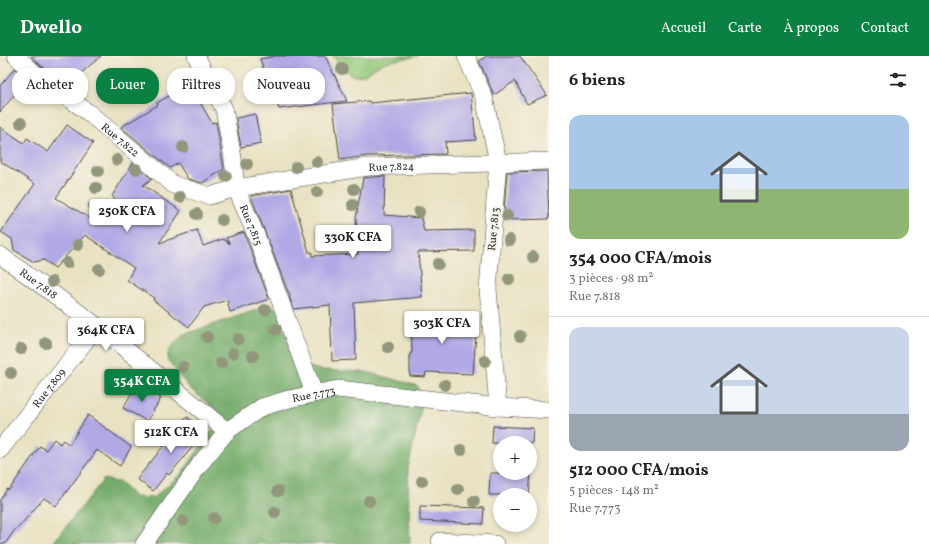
<!DOCTYPE html>
<html lang="fr">
<meta charset="utf-8">
<style>
:root{--surface:#fff;--page:#f6f6f6;--text:#222;--muted:#767676;--line:#e0e0e0;--accent:#0b8043}
body{margin:0;font-family:Vollkorn,serif;background:var(--page);color:var(--text);height:100vh;display:flex;flex-direction:column;font-size:15px;white-space:nowrap}
*{box-sizing:border-box;margin:0}
p{font-size:13px;color:var(--muted)}
.icon{flex:none;width:22px;height:22px;fill:none;stroke:currentColor;stroke-width:2;stroke-linecap:round;stroke-linejoin:round}
.map{position:relative;flex:1;overflow:hidden}
.panel{display:flex;flex-direction:column;background:var(--surface);width:380px}
.panel>*{flex:none}
.guide{position:absolute;left:12px;top:12px;width:380px;height:36px;display:flex;gap:8px}
.tools{position:absolute;left:493px;top:380px;display:grid;gap:8px}
.tools a{display:grid;place-items:center;width:44px;height:44px;border-radius:50%;background:var(--surface);box-shadow:0 2px 6px #0003;font-size:20px}
.price{position:absolute;translate:-50% -34px;padding:0 9px;border-radius:4px;background:#fff;color:#222;font-size:13px;line-height:26px;filter:drop-shadow(0 1px 2px #0008)}
.price::after{content:'';position:absolute;left:50%;top:24px;width:12px;height:9px;margin-left:-6px;background:inherit;clip-path:polygon(0 0,100% 0,50% 100%)}
.price.selected{background:var(--accent);color:#fff}
ul{padding:0;list-style:none}
li{display:grid;align-content:center;gap:8px;height:212px;padding:0 20px}
li+li{border-top:1px solid var(--line)}
li span{display:grid;place-items:center;height:124px;border-radius:12px;color:#555}
li>.icon{margin-inline-start:auto}
span .icon{width:72px;height:72px;fill:#fffc;stroke-width:1}
li b{font-size:17px}
h2{display:flex;justify-content:space-between;align-items:center;height:48px;padding:0 20px;font-size:17px}
.pill{padding:0 14px;border-radius:16px;background:var(--surface);box-shadow:0 2px 6px #0003;font-size:14px;line-height:36px}
.pill.selected{background:var(--accent);color:#fff}
header{display:flex;align-items:center;gap:24px;box-sizing:border-box;height:56px;padding:0 20px;background:var(--accent);color:#fff}
header strong{font-size:19px}
nav{display:flex;gap:22px;margin-inline-start:auto;font-size:14px}
main{display:flex;flex:1;min-height:0}
.map>svg:first-child{display:block}
.green{fill:#92c87a;stroke:#5e7a52}
.forest{fill:#75ac6a;stroke:#506c4a}
.building{fill:#b1a9e6}
.lines{fill:none;stroke-linecap:round;stroke-linejoin:round}
.minor-casing{stroke:#484642;stroke-width:18}
.minor{stroke:#fff;stroke-width:17}
.tree{fill:#92977c}
.labels{text-anchor:middle;stroke-width:3.5;stroke-linejoin:round;paint-order:stroke}
.street-label{font-size:11px;fill:#2b2b2b;stroke:#f7f3e8}
</style>
<header>
<strong>Dwello</strong>
<nav><a>Accueil</a><a>Carte</a><a>À propos</a><a>Contact</a></nav>
</header>
<main>
<div class="map">
<svg width="549" height="488" viewBox="0 0 549 488">
<rect width="100%" height="100%" fill="#f7f3e8"/>
<filter id="ink" filterUnits="userSpaceOnUse"><feTurbulence type="fractalNoise" baseFrequency=".025" numOctaves="2"/><feDisplacementMap in="SourceGraphic" scale="8" xChannelSelector="R" yChannelSelector="G"/><feConvolveMatrix kernelMatrix="1 2 1 2 8 2 1 2 1" color-interpolation-filters="sRGB"/></filter>
<filter id="wash" filterUnits="userSpaceOnUse"><feTurbulence type="fractalNoise" baseFrequency=".012" numOctaves="4" result="noise"/><feDisplacementMap in="SourceGraphic" scale="16" xChannelSelector="R" yChannelSelector="G"/><feGaussianBlur stdDeviation="0.9" result="paint"/><feColorMatrix in="noise" values="0 0 0 0 0 0 0 0 0 0 0 0 0 0 0 0 0 1.4 0 .05"/><feComposite in="paint" operator="in"/></filter>
<g filter="url(#wash)">
<rect width="100%" height="100%" fill="#e9e2c2"/>
<path class="green" d="M 333,0 L 418,0 L 385,6 L 363,19 L 354,20 L 342,13 Z"/>
<path class="forest" d="M 271,249 L 279,255 L 294,307 L 321,314 L 367,316 L 418,330 L 422,348 L 408,412 L 410,488 L 52,488 L 104,423 L 122,427 L 134,441 L 153,442 L 181,418 L 214,372 L 217,355 L 189,332 L 167,303 L 169,294 L 182,279 Z"/>
<g id="blocks">
<g class="building">
<path d="M 31,0 L 101,0 L 67,29 L 39,8 Z"/>
<path d="M 275,0 L 325,0 L 347,45 L 279,53 L 260,3 Z"/>
<path d="M 487,0 L 520,0 L 547,39 L 527,48 L 515,25 L 494,39 L 479,5 Z"/>
<path d="M 15,12 L 27,24 L 0,56 L 0,30 Z"/>
<path d="M 182,32 L 188,42 L 195,38 L 212,67 L 216,66 L 224,113 L 202,127 L 188,123 L 178,107 L 170,112 L 121,71 L 158,49 L 157,47 Z"/>
<path d="M 471,37 L 476,84 L 445,86 L 446,98 L 367,100 L 340,104 L 333,48 L 369,45 L 370,47 Z"/>
<path d="M 255,58 L 261,87 L 241,91 L 236,62 Z"/>
<path d="M 67,69 L 93,87 L 56,142 L 97,166 L 115,143 L 112,140 L 133,107 L 152,123 L 143,129 L 181,155 L 159,187 L 197,174 L 203,190 L 223,183 L 230,188 L 226,182 L 244,176 L 269,243 L 230,256 L 227,244 L 204,251 L 189,271 L 153,244 L 154,242 L 127,224 L 134,212 L 85,179 L 55,212 L 44,204 L 34,206 L 14,194 L 12,183 L 1,176 L 35,128 L 0,105 L 0,71 L 24,87 L 27,82 L 48,96 Z"/>
<path d="M 547,115 L 549,163 L 509,164 L 508,157 L 504,153 L 507,116 Z"/>
<path d="M 385,120 L 384,159 L 421,162 L 424,175 L 474,174 L 474,195 L 418,196 L 422,241 L 354,247 L 356,304 L 332,305 L 330,249 L 294,253 L 290,243 L 289,236 L 288,236 L 251,140 L 291,133 L 309,196 L 312,196 L 312,200 L 358,198 L 356,162 L 363,122 Z"/>
<path d="M 411,258 L 453,259 L 453,264 L 477,265 L 473,318 L 426,316 L 425,321 L 410,320 L 410,297 L 412,297 Z"/>
<path d="M 137,328 L 161,342 L 147,365 L 123,352 Z"/>
<path d="M 88,359 L 131,391 L 120,410 L 97,394 L 56,450 L 44,442 L 17,473 L 16,472 L 5,488 L 0,488 L 0,444 L 7,433 L 9,434 L 40,390 L 46,394 L 54,383 L 60,388 L 63,384 L 69,389 Z"/>
<path d="M 187,361 L 205,376 L 169,419 L 167,417 L 153,435 L 137,423 Z"/>
<path d="M 493,370 L 533,372 L 532,387 L 492,387 Z"/>
<path d="M 490,417 L 531,417 L 529,439 L 489,439 Z"/>
<path d="M 420,450 L 484,452 L 483,468 L 420,465 Z"/>
</g>
</g>
</g>
<g filter="url(#ink)">
<use href="#blocks" fill-opacity="0" stroke="#484642" stroke-width="1"/>
<g class="lines">
<defs>
<g id="minor">
<path id="s1" d="M 16,0 L 33,16 L 89,57 L 174,129 L 210,140 L 236,132 L 368,111 L 549,105"/>
<path id="s2" d="M 196,0 L 224,53 L 233,102 L 236,132 L 256,179 L 314,337"/>
<path d="M 466,0 L 484,41 L 498,106 L 488,233 L 498,351"/>
<path id="s3" d="M 0,199 L 97,270 L 227,375"/>
<path id="s4" d="M 0,394 L 97,270"/>
<path d="M 440,485 L 495,488"/>
<path id="s5" d="M 144,488 L 200,408 L 227,375 L 262,351 L 289,343 L 338,333 L 498,351 L 549,354"/>
</g>
</defs>
<use href="#minor" class="minor-casing"/>
<use href="#minor" class="minor"/>
</g>
<g class="tree">
<circle cx="342" cy="13" r="6"/>
<circle cx="21" cy="67" r="6"/>
<circle cx="183" cy="91" r="6"/>
<circle cx="117" cy="104" r="6"/>
<circle cx="317" cy="106" r="6"/>
<circle cx="247" cy="108" r="6"/>
<circle cx="296" cy="111" r="6"/>
<circle cx="136" cy="113" r="6"/>
<circle cx="98" cy="115" r="6"/>
<circle cx="226" cy="120" r="6"/>
<circle cx="96" cy="132" r="6"/>
<circle cx="354" cy="133" r="6"/>
<circle cx="317" cy="136" r="6"/>
<circle cx="180" cy="141" r="6"/>
<circle cx="353" cy="149" r="6"/>
<circle cx="94" cy="150" r="6"/>
<circle cx="419" cy="156" r="6"/>
<circle cx="197" cy="158" r="6"/>
<circle cx="507" cy="160" r="6"/>
<circle cx="222" cy="164" r="6"/>
<circle cx="509" cy="184" r="6"/>
<circle cx="347" cy="188" r="6"/>
<circle cx="78" cy="189" r="6"/>
<circle cx="533" cy="201" r="6"/>
<circle cx="67" cy="207" r="6"/>
<circle cx="438" cy="208" r="6"/>
<circle cx="99" cy="213" r="6"/>
<circle cx="509" cy="223" r="6"/>
<circle cx="52" cy="226" r="6"/>
<circle cx="265" cy="254" r="6"/>
<circle cx="276" cy="273" r="6"/>
<circle cx="520" cy="280" r="6"/>
<circle cx="207" cy="281" r="6"/>
<circle cx="238" cy="283" r="6"/>
<circle cx="46" cy="287" r="6"/>
<circle cx="388" cy="291" r="6"/>
<circle cx="21" cy="293" r="6"/>
<circle cx="233" cy="297" r="6"/>
<circle cx="253" cy="300" r="6"/>
<circle cx="485" cy="305" r="6"/>
<circle cx="221" cy="307" r="6"/>
<circle cx="183" cy="311" r="6"/>
<circle cx="11" cy="317" r="6"/>
<circle cx="445" cy="329" r="6"/>
<circle cx="461" cy="394" r="6"/>
<circle cx="422" cy="425" r="6"/>
<circle cx="458" cy="433" r="6"/>
<circle cx="278" cy="435" r="6"/>
<circle cx="369" cy="445" r="6"/>
<circle cx="474" cy="445" r="6"/>
<circle cx="275" cy="456" r="6"/>
<circle cx="214" cy="462" r="6"/>
<circle cx="183" cy="465" r="6"/>
</g>
</g>
<g class="labels">
<g class="street-label">
<text dy="4" stroke="none"><textPath href="#s1" startOffset="134">Rue 7.822</textPath></text>
<text dy="4" stroke="none"><textPath href="#s1" startOffset="426">Rue 7.824</textPath></text>
<text dy="4" stroke="none"><textPath href="#s2" startOffset="180">Rue 7.815</textPath></text>
<text transform="translate(493 173) rotate(-85)" y="4">Rue 7.813</text>
<text dy="4" stroke="none"><textPath href="#s3" startOffset="48">Rue 7.818</textPath></text>
<text dy="4" stroke="none"><textPath href="#s4" startOffset="79">Rue 7.809</textPath></text>
<text dy="4" stroke="none"><textPath href="#s5" startOffset="236">Rue 7.773</textPath></text>
</g>
</g>
</svg>
<div class="tools">
<a>+</a>
<a>−</a>
</div>
<b class="price" style="left:127px;top:177px">250K CFA</b>
<b class="price" style="left:353px;top:203px">330K CFA</b>
<b class="price" style="left:442px;top:289px">303K CFA</b>
<b class="price" style="left:106px;top:296px">364K CFA</b>
<b class="price selected" style="left:142px;top:347px">354K CFA</b>
<b class="price" style="left:171px;top:398px">512K CFA</b>
<div class="guide">
<a class="pill">Acheter</a>
<a class="pill selected">Louer</a>
<a class="pill">Filtres</a>
<a class="pill">Nouveau</a>
</div>
</div>
<section class="panel">
<h2>6 biens<svg class="icon" aria-label="filters" viewBox="0 0 24 24"><path d="M4 7h16M4 17h16"/><circle cx="9" cy="7" r="2"/><circle cx="15" cy="17" r="2"/></svg></h2>
<ul>
<li><span style="background:linear-gradient(#a9c7e8 60%,#8fb573 0)"><svg class="icon" aria-label="home" viewBox="0 0 24 24"><path d="M3 11l9-7 9 7M6 9v11h12V9"/></svg></span><div><b>354 000 CFA/mois</b><p>3 pièces · 98 m²</p><p>Rue 7.818</p></div></li>
<li><span style="background:linear-gradient(#c9d6e8 70%,#9aa5b1 0)"><svg class="icon" aria-label="home" viewBox="0 0 24 24"><path d="M3 11l9-7 9 7M6 9v11h12V9"/></svg></span><div><b>512 000 CFA/mois</b><p>5 pièces · 148 m²</p><p>Rue 7.773</p></div></li>
</ul>
</section>
</main>
